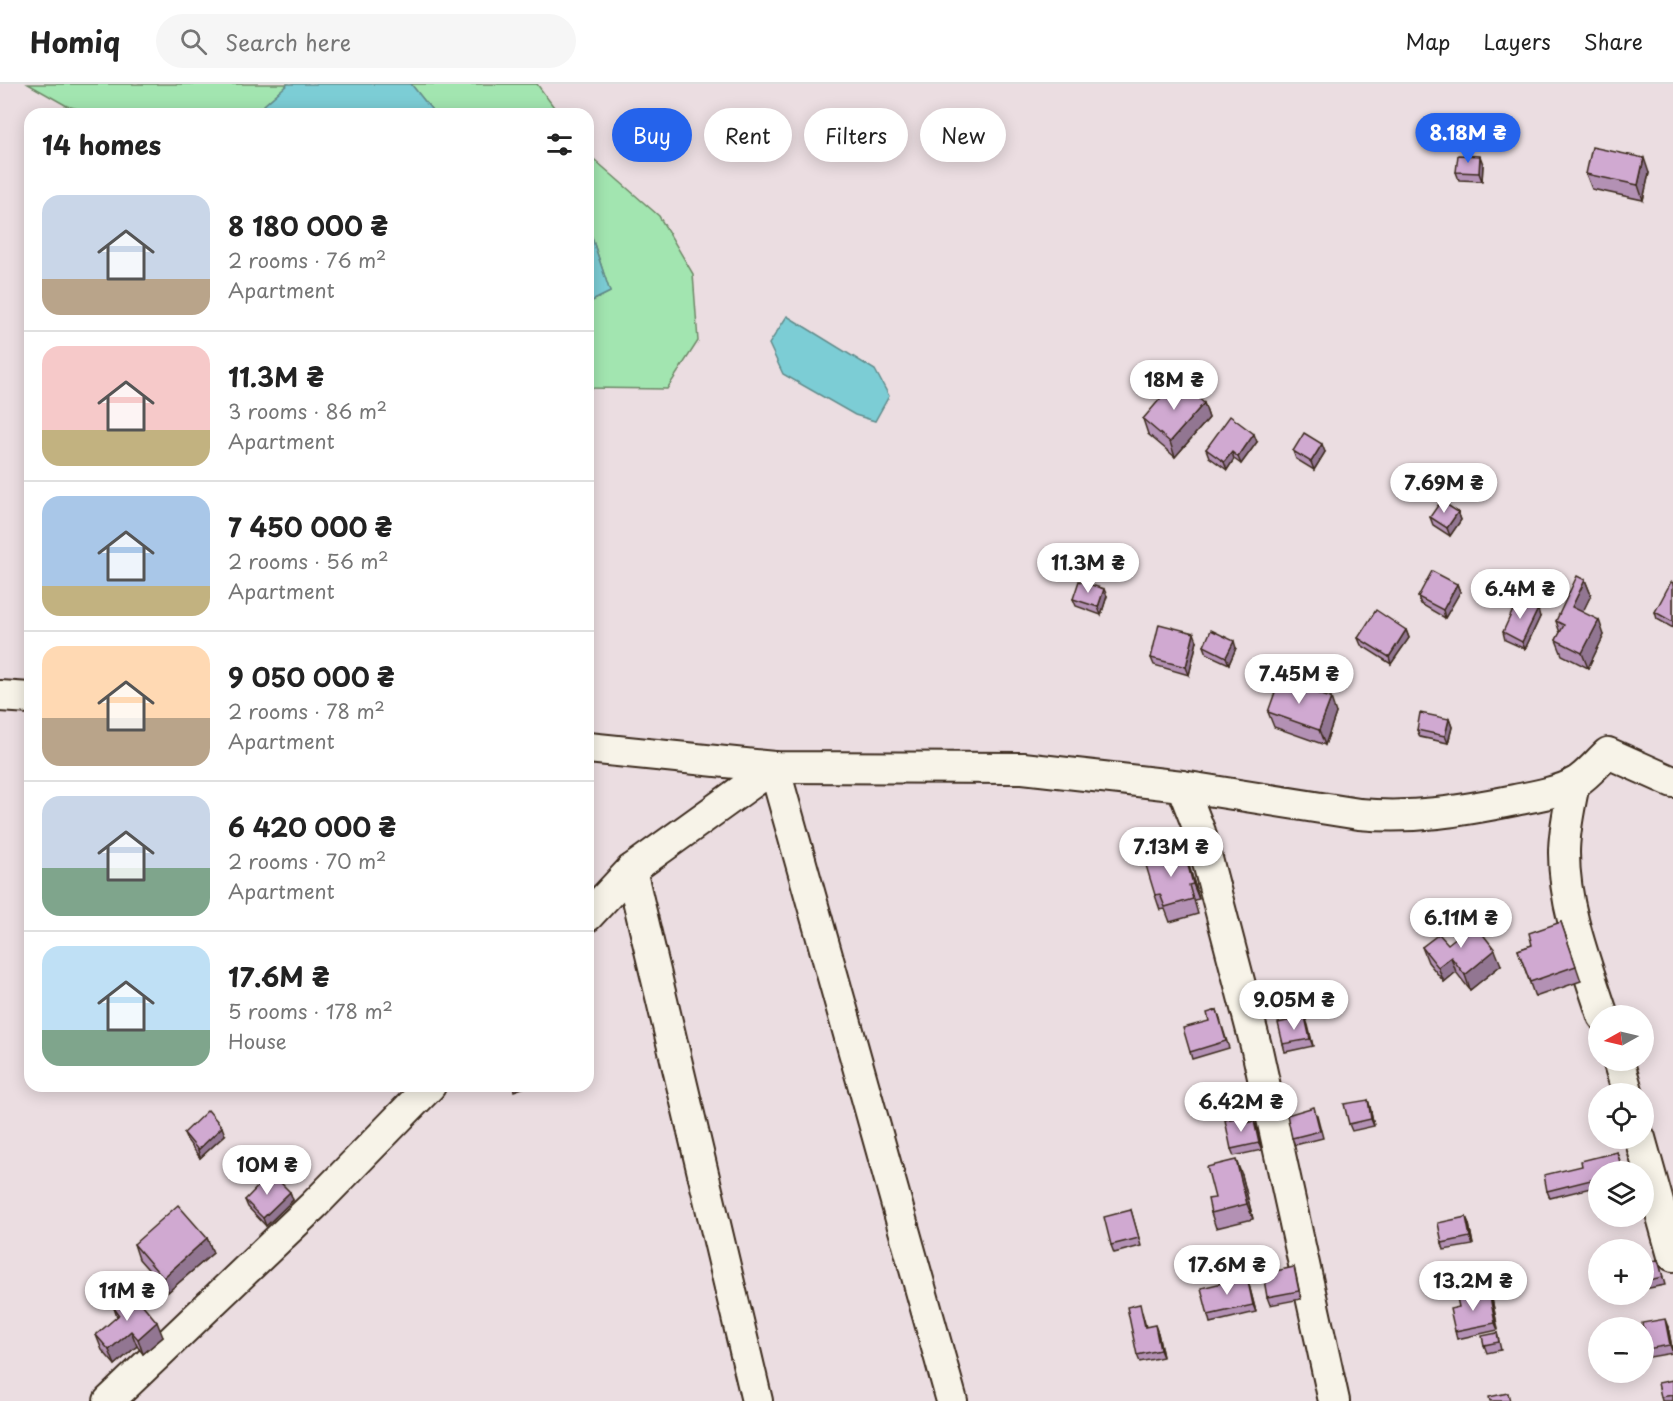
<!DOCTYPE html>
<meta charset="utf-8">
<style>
:root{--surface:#fff;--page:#f6f6f6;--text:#222;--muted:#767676;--line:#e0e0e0;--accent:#2563eb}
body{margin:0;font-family:"Playpen Sans",sans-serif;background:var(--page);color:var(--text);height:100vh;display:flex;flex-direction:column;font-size:22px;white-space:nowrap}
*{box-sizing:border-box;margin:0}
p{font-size:20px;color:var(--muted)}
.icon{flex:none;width:33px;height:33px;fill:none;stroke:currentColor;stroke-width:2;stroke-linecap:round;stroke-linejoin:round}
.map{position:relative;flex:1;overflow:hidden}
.panel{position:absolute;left:24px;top:24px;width:570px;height:984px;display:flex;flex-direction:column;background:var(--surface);border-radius:18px;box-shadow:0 3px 15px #0003}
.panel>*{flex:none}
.top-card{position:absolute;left:612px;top:24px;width:570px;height:54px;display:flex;gap:12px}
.needle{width:39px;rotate:262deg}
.fabs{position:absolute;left:1588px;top:921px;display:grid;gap:12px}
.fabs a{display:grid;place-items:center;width:66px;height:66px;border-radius:50%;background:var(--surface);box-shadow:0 3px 15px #0003;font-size:30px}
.price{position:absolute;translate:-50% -51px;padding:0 14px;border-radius:21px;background:#fff;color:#222;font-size:20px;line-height:39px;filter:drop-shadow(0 2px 3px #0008)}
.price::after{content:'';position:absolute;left:50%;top:36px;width:18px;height:14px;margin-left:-9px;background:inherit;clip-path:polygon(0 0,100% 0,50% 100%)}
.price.current{background:var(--accent);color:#fff}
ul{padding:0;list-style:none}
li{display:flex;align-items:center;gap:18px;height:150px;padding:0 18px}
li+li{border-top:2px solid var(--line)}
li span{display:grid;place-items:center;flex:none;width:168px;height:120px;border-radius:18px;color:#555}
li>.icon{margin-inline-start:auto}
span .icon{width:72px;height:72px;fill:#fffc;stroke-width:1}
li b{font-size:26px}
h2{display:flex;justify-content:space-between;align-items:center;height:72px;padding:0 18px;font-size:26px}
.tag{padding:0 21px;border-radius:27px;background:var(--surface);box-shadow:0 3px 15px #0003;font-size:21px;line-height:54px}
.tag.current{background:var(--accent);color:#fff}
header{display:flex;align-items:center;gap:36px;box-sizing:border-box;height:84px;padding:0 30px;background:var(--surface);border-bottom:2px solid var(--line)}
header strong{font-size:28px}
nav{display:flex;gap:33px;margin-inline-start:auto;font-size:21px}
.search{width:420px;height:54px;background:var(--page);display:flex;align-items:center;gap:15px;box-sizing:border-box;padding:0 21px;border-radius:33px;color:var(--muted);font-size:22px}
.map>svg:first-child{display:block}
.green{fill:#a2e5b0;stroke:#6e8867;stroke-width:1.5}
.water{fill:#7ccdd5;stroke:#628c8c;stroke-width:1.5}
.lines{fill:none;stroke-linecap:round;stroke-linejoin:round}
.street-casing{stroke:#3b2a1e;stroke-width:34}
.street{stroke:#f7f3e8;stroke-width:30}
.wall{fill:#b391b4;stroke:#3b2a1e;stroke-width:1.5}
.shaded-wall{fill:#927692;stroke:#3b2a1e;stroke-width:1.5}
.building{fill:#d0a9d1;stroke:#3b2a1e;stroke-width:1.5}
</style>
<header>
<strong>Homiq</strong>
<div class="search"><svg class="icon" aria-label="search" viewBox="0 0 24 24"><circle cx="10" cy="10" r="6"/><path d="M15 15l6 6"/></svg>Search here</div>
<nav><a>Map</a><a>Layers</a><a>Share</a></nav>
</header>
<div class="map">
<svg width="1673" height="1317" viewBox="0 0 1673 1317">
<rect width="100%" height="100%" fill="#ebdde1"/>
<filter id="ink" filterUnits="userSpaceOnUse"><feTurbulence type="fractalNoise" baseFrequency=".0167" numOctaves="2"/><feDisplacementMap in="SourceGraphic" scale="12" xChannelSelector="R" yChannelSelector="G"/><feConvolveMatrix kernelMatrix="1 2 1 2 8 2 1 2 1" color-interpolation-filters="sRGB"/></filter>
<g filter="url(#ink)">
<g class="green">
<path d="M 28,0 L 288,0 L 254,30 L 96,30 L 67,22 Z"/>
<path d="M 411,0 L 537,0 L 559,30 L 435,30 Z"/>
<path d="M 588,70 L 659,132 L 693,190 L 698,257 L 667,305 L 588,304 L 588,219 L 610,208 L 588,142 Z"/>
</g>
<g class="water">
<path d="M 288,0 L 411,0 L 435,30 L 254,30 Z"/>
<path d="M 588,142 L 610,208 L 588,219 Z"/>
<path d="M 787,232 L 875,286 L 889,312 L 875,337 L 855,331 L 783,290 L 769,260 Z"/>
</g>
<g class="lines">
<defs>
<g id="street">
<path d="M 0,612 L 30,614"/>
<path d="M 588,664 L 774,683 L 1023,684 L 1182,702 L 1359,730 C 1414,735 1461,727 1515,716 C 1534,712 1556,709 1573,700 C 1585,694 1598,678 1608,669 L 1673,698"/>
<path d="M 1574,699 C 1570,722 1564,745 1564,769 C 1564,825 1586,879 1603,932"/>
<path d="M 1182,702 L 1200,748 L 1257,966 L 1334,1317"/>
<path d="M 631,786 L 757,1317"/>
<path d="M 588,832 L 631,786 L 774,683 L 952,1317"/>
<path d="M 1618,976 L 1628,1010"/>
<path d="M 1640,1054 L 1673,1172"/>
<path d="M 109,1317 L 314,1121 L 430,1002"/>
</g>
</defs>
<use href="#street" class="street-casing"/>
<use href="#street" class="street"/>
</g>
<g class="wall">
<path d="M 1483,80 L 1482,97 L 1459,96 L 1456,88 Z"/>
<path d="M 1649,89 L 1643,116 L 1592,105 L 1586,90 Z"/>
<path d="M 1204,319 L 1209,334 L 1175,373 L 1148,350 L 1143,335 Z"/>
<path d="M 1257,358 L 1241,380 L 1234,375 L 1227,386 L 1209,373 L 1206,365 Z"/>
<path d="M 1293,367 L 1325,368 L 1314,386 L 1296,375 Z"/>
<path d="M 1458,428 L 1461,436 L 1450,452 L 1433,441 L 1430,433 Z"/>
<path d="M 1585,496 L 1591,511 L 1582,528 L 1604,551 L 1588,584 L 1562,571 L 1556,556 L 1560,549 L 1556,537 Z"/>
<path d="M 1673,499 L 1673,544 L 1657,535 L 1655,528 Z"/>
<path d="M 1457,500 L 1460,508 L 1445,534 L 1421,520 L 1418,513 Z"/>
<path d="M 1107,512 L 1101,531 L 1076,522 L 1073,515 Z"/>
<path d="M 1540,533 L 1525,565 L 1505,556 L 1503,548 Z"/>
<path d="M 1406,546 L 1409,554 L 1391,580 L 1361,561 L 1358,554 Z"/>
<path d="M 1197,557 L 1189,591 L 1154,581 L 1151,574 Z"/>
<path d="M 1204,562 L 1236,564 L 1229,580 L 1207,570 Z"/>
<path d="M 1268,628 L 1336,629 L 1325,661 L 1274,643 Z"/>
<path d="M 1449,635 L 1452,643 L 1448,659 L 1420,653 L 1417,646 Z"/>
<path d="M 1189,782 L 1199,815 L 1194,816 L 1198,830 L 1170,838 L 1165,825 L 1160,826 L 1155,811 Z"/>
<path d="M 1561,838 L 1581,897 L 1535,913 L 1518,866 L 1532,861 Z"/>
<path d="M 1448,860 L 1501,881 L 1470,906 L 1456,888 L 1444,898 L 1428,878 L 1422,863 Z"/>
<path d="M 1217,926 L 1229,964 L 1192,975 L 1190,968 Z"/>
<path d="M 1305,933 L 1313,962 L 1285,968 L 1283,960 Z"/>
<path d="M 513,1002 L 528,1002 L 514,1007 Z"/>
<path d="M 1368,1016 L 1370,1023 L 1374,1042 L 1352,1047 L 1349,1040 Z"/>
<path d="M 1317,1031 L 1323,1054 L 1295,1061 L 1292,1054 Z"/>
<path d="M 1243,1039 L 1257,1045 L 1262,1066 L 1234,1072 L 1231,1065 Z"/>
<path d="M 184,1049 L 225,1051 L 200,1074 L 187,1056 Z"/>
<path d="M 1617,1068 L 1623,1088 L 1599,1088 L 1599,1102 L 1550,1114 L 1547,1107 L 1582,1082 Z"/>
<path d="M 1242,1091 L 1253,1135 L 1216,1144 L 1211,1129 L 1215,1114 Z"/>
<path d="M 290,1108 L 293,1116 L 266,1142 L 248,1123 L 245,1116 Z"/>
<path d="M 1131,1126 L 1141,1162 L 1114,1169 L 1111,1161 Z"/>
<path d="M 1466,1133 L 1469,1140 L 1473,1161 L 1444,1166 L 1442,1159 Z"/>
<path d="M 207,1154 L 213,1169 L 168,1208 L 139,1175 L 134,1160 Z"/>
<path d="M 1658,1176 L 1665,1201 L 1644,1205 L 1644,1179 Z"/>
<path d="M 1294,1183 L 1296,1191 L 1301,1215 L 1270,1221 L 1267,1213 Z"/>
<path d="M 1249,1201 L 1256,1228 L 1210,1239 L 1208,1231 Z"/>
<path d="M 1492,1215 L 1498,1246 L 1457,1255 L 1455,1247 Z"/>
<path d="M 114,1224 L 163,1253 L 143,1270 L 137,1262 L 115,1281 L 102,1266 L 96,1251 L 117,1233 Z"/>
<path d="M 1142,1228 L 1146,1243 L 1158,1249 L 1163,1273 L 1140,1278 L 1137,1271 Z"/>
<path d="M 1668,1243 L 1673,1269 L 1650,1273 L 1647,1265 Z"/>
<path d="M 1497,1249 L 1501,1266 L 1487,1269 L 1484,1261 Z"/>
<path d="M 1673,1296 L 1673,1317 L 1662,1317 L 1661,1313 Z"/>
</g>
<g class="shaded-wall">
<path d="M 1480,72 L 1483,80 L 1482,97 L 1479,89 Z"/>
<path d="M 1644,74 L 1649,89 L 1643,116 L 1638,101 Z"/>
<path d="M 1204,319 L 1209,334 L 1175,373 L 1170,358 Z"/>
<path d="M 1254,350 L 1257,358 L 1241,380 L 1238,373 Z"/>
<path d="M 1322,360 L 1325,368 L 1314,386 L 1311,378 Z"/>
<path d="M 1232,368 L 1234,375 L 1227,386 L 1224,378 Z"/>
<path d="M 1458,428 L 1461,436 L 1450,452 L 1447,444 Z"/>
<path d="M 1585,496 L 1591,511 L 1578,538 L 1572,523 Z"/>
<path d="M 1457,500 L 1460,508 L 1445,534 L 1443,526 Z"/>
<path d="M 1104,505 L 1107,512 L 1101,531 L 1098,523 Z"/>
<path d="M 1538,525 L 1540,533 L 1525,565 L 1522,558 Z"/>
<path d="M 1599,536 L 1604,551 L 1588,584 L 1582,569 Z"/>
<path d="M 1406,546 L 1409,554 L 1391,580 L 1389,573 Z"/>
<path d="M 1194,549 L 1197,557 L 1189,591 L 1186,583 Z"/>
<path d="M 1234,557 L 1236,564 L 1229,580 L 1226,573 Z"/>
<path d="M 1331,614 L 1336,629 L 1325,661 L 1319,646 Z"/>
<path d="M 1449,635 L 1452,643 L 1448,659 L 1445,652 Z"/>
<path d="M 1184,767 L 1189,782 L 1199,815 L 1193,800 Z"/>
<path d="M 1495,866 L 1501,881 L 1470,906 L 1465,891 Z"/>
<path d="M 1451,873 L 1456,888 L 1444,898 L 1438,883 Z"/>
<path d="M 1305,933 L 1308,941 L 1313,962 L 1310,955 Z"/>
<path d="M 1368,1016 L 1370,1023 L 1374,1042 L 1371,1035 Z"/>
<path d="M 1254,1037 L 1257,1045 L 1262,1066 L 1259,1059 Z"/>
<path d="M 222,1043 L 225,1051 L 200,1074 L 198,1066 Z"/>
<path d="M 1236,1076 L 1242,1091 L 1253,1135 L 1247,1120 Z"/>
<path d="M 290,1108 L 293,1116 L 266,1142 L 263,1134 Z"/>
<path d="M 1466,1133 L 1469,1140 L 1473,1161 L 1470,1153 Z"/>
<path d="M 207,1154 L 213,1169 L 168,1208 L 163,1194 Z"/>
<path d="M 1247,1193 L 1249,1201 L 1256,1228 L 1253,1221 Z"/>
<path d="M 1489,1207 L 1492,1215 L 1498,1246 L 1495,1239 Z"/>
<path d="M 1665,1235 L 1668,1243 L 1673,1269 L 1670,1261 Z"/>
<path d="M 157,1238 L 163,1253 L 143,1270 L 138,1255 Z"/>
<path d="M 1155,1241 L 1158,1249 L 1163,1273 L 1160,1266 Z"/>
<path d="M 131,1247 L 137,1262 L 115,1281 L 109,1266 Z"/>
</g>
<g class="building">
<path d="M 1592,63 L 1644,74 L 1638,101 L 1586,90 Z"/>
<path d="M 1458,71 L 1480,72 L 1479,89 L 1456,88 Z"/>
<path d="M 1177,295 L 1204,319 L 1170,358 L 1143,335 Z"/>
<path d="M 1230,332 L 1254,350 L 1238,373 L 1232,368 L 1224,378 L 1206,365 Z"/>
<path d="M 1304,349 L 1322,360 L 1311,378 L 1293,367 Z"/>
<path d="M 1441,417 L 1458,428 L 1447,444 L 1430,433 Z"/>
<path d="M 1432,487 L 1457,500 L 1443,526 L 1418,513 Z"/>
<path d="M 1577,492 L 1585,496 L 1572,523 L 1599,536 L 1582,569 L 1556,556 L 1564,541 L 1556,537 Z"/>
<path d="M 1079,497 L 1104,505 L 1098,523 L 1073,515 Z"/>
<path d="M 1671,498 L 1673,499 L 1673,538 L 1655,528 Z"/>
<path d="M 1518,515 L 1538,525 L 1522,558 L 1503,548 Z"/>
<path d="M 1376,526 L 1406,546 L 1389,573 L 1358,554 Z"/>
<path d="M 1159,540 L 1194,549 L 1186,583 L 1151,574 Z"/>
<path d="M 1211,546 L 1234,557 L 1226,573 L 1204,562 Z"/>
<path d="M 1279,597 L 1331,614 L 1319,646 L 1268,628 Z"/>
<path d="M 1420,629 L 1449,635 L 1445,652 L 1417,646 Z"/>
<path d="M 1184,767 L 1193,800 L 1189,801 L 1193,815 L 1165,823 L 1160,810 L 1155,811 L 1145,778 Z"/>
<path d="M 1561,838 L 1576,882 L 1530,898 L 1518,866 L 1532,861 L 1529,849 Z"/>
<path d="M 1474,839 L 1495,866 L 1465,891 L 1451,873 L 1438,883 L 1422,863 L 1439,850 L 1448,860 Z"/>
<path d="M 1217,926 L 1226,957 L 1190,968 L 1183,944 L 1209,937 L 1207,929 Z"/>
<path d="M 1305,933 L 1310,955 L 1283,960 L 1278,939 Z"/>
<path d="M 1368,1016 L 1371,1035 L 1349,1040 L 1344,1020 Z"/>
<path d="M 1314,1023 L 1320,1047 L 1292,1054 L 1287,1031 Z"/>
<path d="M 208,1026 L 222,1043 L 198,1066 L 184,1049 Z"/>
<path d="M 1241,1033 L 1242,1040 L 1254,1037 L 1259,1059 L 1231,1065 L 1225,1036 Z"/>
<path d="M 1617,1068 L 1623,1088 L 1599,1088 L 1599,1094 L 1547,1107 L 1544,1091 L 1582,1082 L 1581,1077 Z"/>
<path d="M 1236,1076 L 1247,1120 L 1211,1129 L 1208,1115 L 1215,1114 L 1207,1083 Z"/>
<path d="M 271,1089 L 290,1108 L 263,1134 L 245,1116 Z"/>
<path d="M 178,1121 L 207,1154 L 163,1194 L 134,1160 Z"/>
<path d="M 1131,1126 L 1139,1154 L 1111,1161 L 1104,1133 Z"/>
<path d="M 1466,1133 L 1470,1153 L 1442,1159 L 1438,1139 Z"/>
<path d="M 1658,1176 L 1663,1193 L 1644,1197 L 1644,1179 Z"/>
<path d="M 1294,1183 L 1299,1207 L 1267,1213 L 1263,1190 Z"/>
<path d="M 1247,1193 L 1253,1221 L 1208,1231 L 1201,1204 Z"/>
<path d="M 1489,1207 L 1495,1239 L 1455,1247 L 1450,1225 L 1459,1223 L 1457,1214 Z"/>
<path d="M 132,1208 L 157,1238 L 138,1255 L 131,1247 L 109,1266 L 96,1251 L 119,1231 L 114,1224 Z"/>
<path d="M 1140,1220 L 1145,1243 L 1155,1241 L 1160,1266 L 1137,1271 L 1127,1223 Z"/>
<path d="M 1665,1235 L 1670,1261 L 1647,1265 L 1644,1249 L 1644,1244 L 1643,1244 L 1642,1239 Z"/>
<path d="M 1497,1249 L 1499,1258 L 1484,1261 L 1482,1252 Z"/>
<path d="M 1673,1296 L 1673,1311 L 1661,1313 L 1658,1299 Z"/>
<path d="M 1508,1309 L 1510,1317 L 1490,1317 L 1489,1313 Z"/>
</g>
</g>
</svg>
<div class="fabs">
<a><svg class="needle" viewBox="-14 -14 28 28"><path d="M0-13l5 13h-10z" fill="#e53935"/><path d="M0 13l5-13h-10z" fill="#767676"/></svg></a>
<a><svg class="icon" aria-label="locate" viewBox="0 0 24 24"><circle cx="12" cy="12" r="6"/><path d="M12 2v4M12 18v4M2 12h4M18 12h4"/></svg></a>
<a><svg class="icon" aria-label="layers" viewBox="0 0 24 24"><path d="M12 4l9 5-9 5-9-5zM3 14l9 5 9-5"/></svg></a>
<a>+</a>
<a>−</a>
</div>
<b class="price current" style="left:1468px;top:80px">8.18M ₴</b>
<b class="price" style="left:1174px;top:327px">18M ₴</b>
<b class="price" style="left:1444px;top:430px">7.69M ₴</b>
<b class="price" style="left:1088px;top:510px">11.3M ₴</b>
<b class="price" style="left:1520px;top:536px">6.4M ₴</b>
<b class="price" style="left:1299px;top:621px">7.45M ₴</b>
<b class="price" style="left:1171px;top:794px">7.13M ₴</b>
<b class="price" style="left:1461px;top:865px">6.11M ₴</b>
<b class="price" style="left:1294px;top:947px">9.05M ₴</b>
<b class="price" style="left:1241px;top:1049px">6.42M ₴</b>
<b class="price" style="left:267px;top:1112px">10M ₴</b>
<b class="price" style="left:1227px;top:1212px">17.6M ₴</b>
<b class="price" style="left:1473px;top:1228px">13.2M ₴</b>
<b class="price" style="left:127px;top:1238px">11M ₴</b>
<div class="top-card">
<a class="tag current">Buy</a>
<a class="tag">Rent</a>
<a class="tag">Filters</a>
<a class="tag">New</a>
</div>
<section class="panel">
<h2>14 homes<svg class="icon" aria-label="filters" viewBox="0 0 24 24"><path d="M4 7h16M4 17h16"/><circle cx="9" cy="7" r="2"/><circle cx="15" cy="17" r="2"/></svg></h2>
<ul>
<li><span style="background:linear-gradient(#c9d6e8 70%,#b9a48a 0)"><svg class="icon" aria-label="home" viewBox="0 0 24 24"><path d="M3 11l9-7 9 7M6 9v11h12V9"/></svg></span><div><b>8 180 000 ₴</b><p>2 rooms · 76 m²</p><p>Apartment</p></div></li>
<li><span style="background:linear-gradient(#f6c9c9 70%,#c2b280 0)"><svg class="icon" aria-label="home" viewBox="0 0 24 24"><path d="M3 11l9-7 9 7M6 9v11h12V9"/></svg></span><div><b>11.3M ₴</b><p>3 rooms · 86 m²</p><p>Apartment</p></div></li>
<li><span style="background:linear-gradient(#a9c7e8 75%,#c2b280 0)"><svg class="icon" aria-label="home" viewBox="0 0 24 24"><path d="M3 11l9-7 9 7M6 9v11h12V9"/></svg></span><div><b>7 450 000 ₴</b><p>2 rooms · 56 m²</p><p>Apartment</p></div></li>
<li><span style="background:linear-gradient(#ffd9b3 60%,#b9a48a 0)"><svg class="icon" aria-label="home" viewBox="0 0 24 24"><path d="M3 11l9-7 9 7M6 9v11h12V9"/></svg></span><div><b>9 050 000 ₴</b><p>2 rooms · 78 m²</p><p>Apartment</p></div></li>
<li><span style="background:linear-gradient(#c9d6e8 60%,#7fa58c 0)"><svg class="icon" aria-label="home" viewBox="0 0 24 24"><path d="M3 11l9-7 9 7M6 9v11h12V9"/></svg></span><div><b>6 420 000 ₴</b><p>2 rooms · 70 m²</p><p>Apartment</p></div></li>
<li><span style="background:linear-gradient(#bfe0f5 70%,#7fa58c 0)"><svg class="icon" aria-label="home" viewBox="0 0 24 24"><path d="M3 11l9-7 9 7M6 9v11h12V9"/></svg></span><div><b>17.6M ₴</b><p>5 rooms · 178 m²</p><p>House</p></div></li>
</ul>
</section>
</div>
